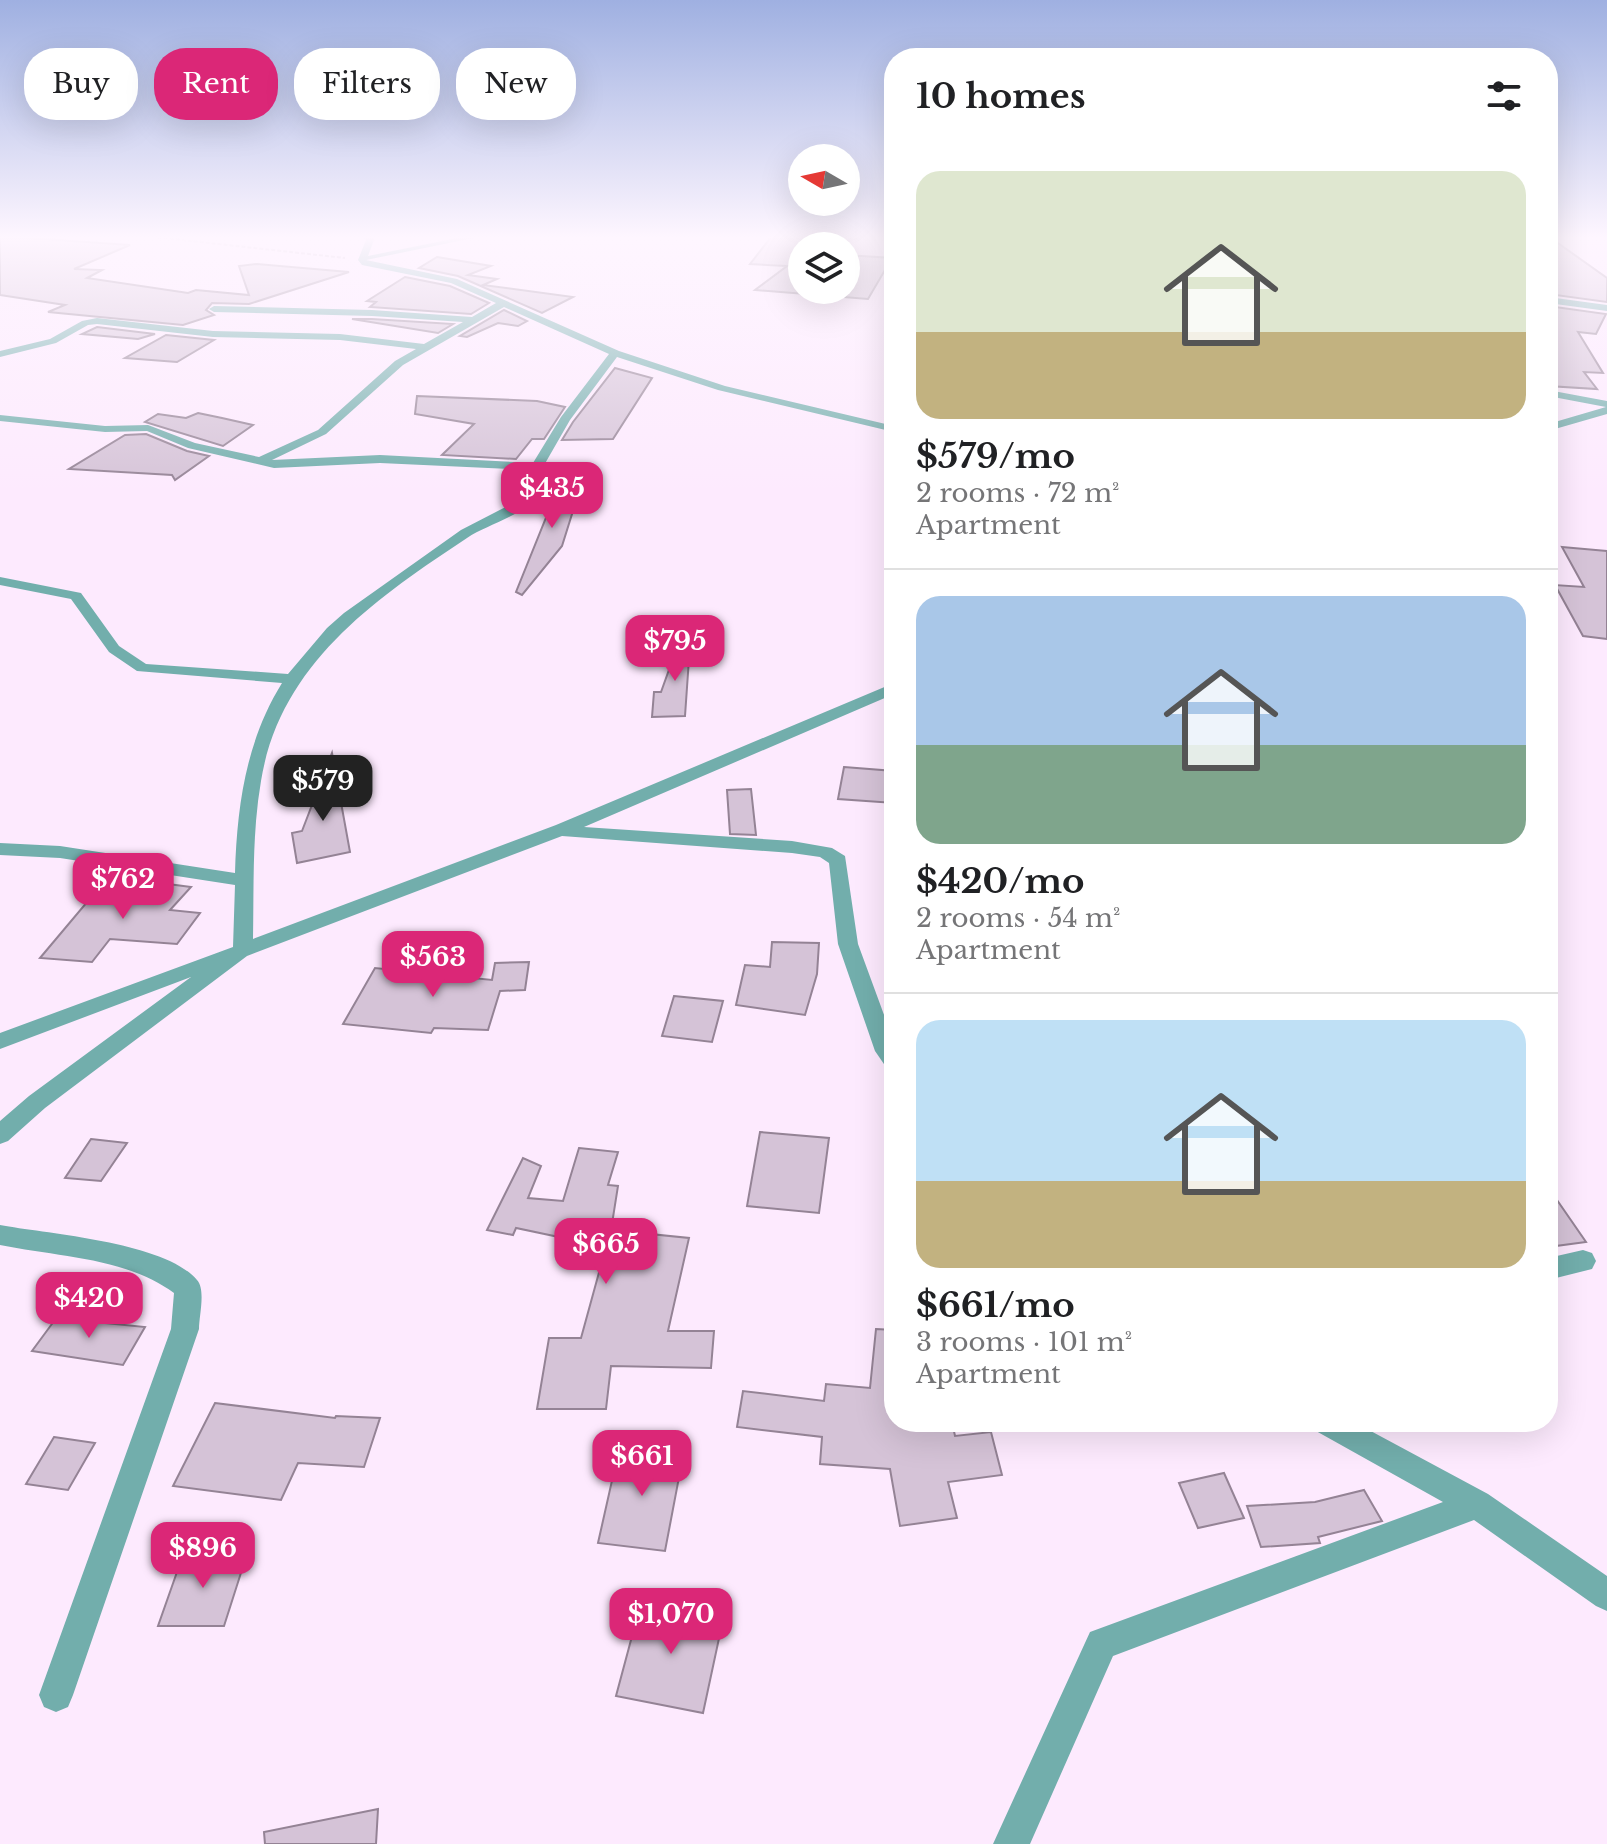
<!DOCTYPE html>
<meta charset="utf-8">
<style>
:root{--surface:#fff;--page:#f2f2f2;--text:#202124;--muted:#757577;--line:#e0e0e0;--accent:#db2777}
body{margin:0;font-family:"Libre Baskerville",serif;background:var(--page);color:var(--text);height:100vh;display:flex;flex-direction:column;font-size:30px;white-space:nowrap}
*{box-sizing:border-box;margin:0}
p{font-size:26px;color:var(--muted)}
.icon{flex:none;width:44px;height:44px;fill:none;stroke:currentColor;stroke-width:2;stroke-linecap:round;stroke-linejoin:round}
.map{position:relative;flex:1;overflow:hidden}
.drawer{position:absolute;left:884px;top:48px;width:674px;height:1384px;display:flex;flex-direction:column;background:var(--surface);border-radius:32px;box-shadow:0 8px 32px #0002}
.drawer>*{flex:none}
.hud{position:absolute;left:24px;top:48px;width:740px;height:72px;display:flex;gap:16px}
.needle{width:52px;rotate:279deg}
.controls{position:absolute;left:788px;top:144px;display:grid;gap:16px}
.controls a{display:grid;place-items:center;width:72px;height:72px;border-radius:50%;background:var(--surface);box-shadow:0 8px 32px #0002;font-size:40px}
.price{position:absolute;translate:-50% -68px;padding:0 18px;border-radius:16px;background:var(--accent);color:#fff;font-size:26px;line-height:52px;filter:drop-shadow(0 2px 4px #0008)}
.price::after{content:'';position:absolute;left:50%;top:48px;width:24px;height:18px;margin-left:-12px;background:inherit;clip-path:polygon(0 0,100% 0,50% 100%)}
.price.current{background:#222;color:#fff}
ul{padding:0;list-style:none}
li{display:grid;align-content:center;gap:16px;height:424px;padding:0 32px}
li+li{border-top:2px solid var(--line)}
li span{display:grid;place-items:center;height:248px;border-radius:24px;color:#555}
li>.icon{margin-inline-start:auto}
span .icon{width:144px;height:144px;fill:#fffc;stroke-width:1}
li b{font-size:34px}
h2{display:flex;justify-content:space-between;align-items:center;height:96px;padding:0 32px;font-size:34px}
.tag{padding:0 28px;border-radius:32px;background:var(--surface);box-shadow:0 8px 32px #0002;font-size:28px;line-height:72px}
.tag.current{background:var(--accent);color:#fff}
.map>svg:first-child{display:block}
.building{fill:#d5c3d7;stroke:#948395;stroke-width:2}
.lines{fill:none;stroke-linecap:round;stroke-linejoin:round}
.path{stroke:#bcacbd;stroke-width:2;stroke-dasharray:4 2;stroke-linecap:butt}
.minor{fill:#72aeac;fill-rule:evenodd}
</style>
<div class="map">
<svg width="1607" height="1844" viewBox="0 0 1607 1844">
<rect width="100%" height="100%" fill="#fdeafe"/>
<g class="building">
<path d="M 0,236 L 130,245 L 74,269 L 102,270 L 87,278 L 188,293 L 196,290 L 249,295 L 239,266 L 257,264 L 349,272 L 249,304 L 212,303 L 206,310 L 214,315 L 183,325 L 48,312 L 65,305 L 0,295 Z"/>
<path d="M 772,236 L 860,236 L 838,246 L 802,246 L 802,290 L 846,290 L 846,255 L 892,258 L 868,299 L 755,290 L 787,266 L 750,264 Z"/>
<path d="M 1548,236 L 1607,278 L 1607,302 L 1548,294 Z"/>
<path d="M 437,257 L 491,266 L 468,275 L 497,279 L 483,285 L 573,297 L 542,313 L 458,276 L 419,268 Z"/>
<path d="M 405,277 L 450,286 L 489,303 L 471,314 L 370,307 L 376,302 L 367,301 Z"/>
<path d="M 1548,306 L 1606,314 L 1596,334 L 1578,332 L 1603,373 L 1584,372 L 1597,389 L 1548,386 Z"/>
<path d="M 504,310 L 527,321 L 518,326 L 498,323 L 467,337 L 460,336 Z"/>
<path d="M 352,319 L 372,319 L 453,324 L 438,333 Z"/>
<path d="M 97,327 L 155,334 L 138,339 L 82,334 Z"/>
<path d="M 166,335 L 214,340 L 177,362 L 125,358 Z"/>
<path d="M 615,368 L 652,378 L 613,439 L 562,440 L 573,422 Z"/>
<path d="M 417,396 L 537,401 L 565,407 L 544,439 L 532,439 L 516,459 L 442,455 L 474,424 L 415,414 Z"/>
<path d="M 198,413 L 222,418 L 253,425 L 223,446 L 145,422 L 158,414 L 186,418 Z"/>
<path d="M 146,434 L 187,451 L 209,456 L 175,480 L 172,475 L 69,469 L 125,435 Z"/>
<path d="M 564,473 L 583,479 L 562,546 L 522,595 L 516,592 Z"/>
<path d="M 1562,547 L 1607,551 L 1607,639 L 1583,636 L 1555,585 L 1584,587 Z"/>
<path d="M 684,628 L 691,630 L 685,716 L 652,717 L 654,692 L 661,692 Z"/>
<path d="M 332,753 L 350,852 L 297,863 L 292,833 L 302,831 Z"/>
<path d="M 844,767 L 894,771 L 894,803 L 838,799 Z"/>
<path d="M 751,789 L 756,835 L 730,834 L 727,790 Z"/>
<path d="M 145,881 L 191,887 L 170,910 L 200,913 L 177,944 L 110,939 L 92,962 L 40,958 L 98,889 L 134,893 Z"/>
<path d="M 772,942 L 819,943 L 817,974 L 805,1015 L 736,1005 L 745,965 L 770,967 Z"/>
<path d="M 529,962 L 525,990 L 500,991 L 488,1030 L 434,1028 L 431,1033 L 343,1024 L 375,968 L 492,980 L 495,963 Z"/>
<path d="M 674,996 L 723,1001 L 712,1042 L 662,1036 Z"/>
<path d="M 760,1132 L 829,1138 L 819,1213 L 747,1206 Z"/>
<path d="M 91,1139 L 127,1143 L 101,1181 L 65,1178 Z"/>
<path d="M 579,1148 L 618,1152 L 608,1185 L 618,1186 L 611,1230 L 689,1238 L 668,1331 L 714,1331 L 711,1368 L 611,1366 L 606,1409 L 537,1409 L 549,1338 L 581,1338 L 606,1247 L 516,1228 L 513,1235 L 487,1230 L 523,1158 L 541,1166 L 528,1198 L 563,1201 Z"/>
<path d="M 1548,1187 L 1586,1242 L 1548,1247 Z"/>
<path d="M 60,1313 L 105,1323 L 145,1327 L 123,1365 L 32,1351 Z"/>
<path d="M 876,1329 L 894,1330 L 894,1422 L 952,1422 L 955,1436 L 991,1432 L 1002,1475 L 948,1482 L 957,1518 L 900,1526 L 890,1469 L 820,1464 L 822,1437 L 737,1427 L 743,1391 L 824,1401 L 826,1384 L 870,1388 Z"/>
<path d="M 215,1403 L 335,1418 L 336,1416 L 380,1418 L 364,1467 L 298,1463 L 281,1500 L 173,1486 Z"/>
<path d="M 54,1437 L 95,1443 L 68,1490 L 26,1484 Z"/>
<path d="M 620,1445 L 684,1451 L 665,1551 L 598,1543 Z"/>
<path d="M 1224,1473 L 1244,1518 L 1198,1528 L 1179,1483 Z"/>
<path d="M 1364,1490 L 1382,1521 L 1318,1537 L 1320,1543 L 1261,1547 L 1247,1506 L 1315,1502 Z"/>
<path d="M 247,1554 L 224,1626 L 158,1626 L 183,1555 Z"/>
<path d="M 642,1599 L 724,1615 L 703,1713 L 616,1696 Z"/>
<path d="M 378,1809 L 376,1844 L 265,1844 L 264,1832 Z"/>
</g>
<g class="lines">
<path class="path" d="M 146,236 L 345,258"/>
<g class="minor">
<path d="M 363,236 L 371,236 L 374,240 L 368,256 L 467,236 L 483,236 L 366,260 L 457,279 L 619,351 L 725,386 L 894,426 L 894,432 L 718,390 L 617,357 L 570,420 L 543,467 L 546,484 C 535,513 491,522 467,538 C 375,599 280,664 261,781 C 252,833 254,886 253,939 L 556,825 L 894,683 L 894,694 L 584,827 L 792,841 L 832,848 L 845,856 L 858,944 L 894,1042 L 894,1069 L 886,1067 L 875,1051 L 838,944 L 829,863 L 820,857 L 792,853 L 562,836 L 247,956 L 45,1108 L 8,1141 L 0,1144 L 0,1121 L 29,1096 L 191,977 L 0,1049 L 0,1033 L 233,947 L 235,885 L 60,858 L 0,855 L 0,843 L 60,846 L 235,873 C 237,806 246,741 282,683 L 137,671 L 109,652 L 71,599 L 0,585 L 0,577 L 81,593 L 119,646 L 146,664 L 288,674 L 327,628 L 344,613 L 461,530 L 523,498 L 533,487 L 532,470 L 380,463 L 274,468 L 188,448 L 147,431 L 105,432 L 0,421 L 0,415 L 105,426 L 148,425 L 195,443 L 259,457 L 318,430 L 395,361 L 416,349 L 340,340 L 213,337 L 97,324 L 88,325 L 56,343 L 0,357 L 0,351 L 50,339 L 82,321 L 97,318 L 213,331 L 340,334 L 424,344 L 463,322 L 372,316 L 214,312 L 209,309 L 214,306 L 372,310 L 472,317 L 496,303 L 451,283 L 362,265 L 358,260 L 366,240 ZM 504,307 L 609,354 L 561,417 L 533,463 L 380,455 L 272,460 L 326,434 L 403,365 Z"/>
<path d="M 1548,297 L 1607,305 L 1607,311 L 1548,303 Z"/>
<path d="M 1548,390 L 1607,401 L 1607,414 L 1548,431 L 1548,424 L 1606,407 L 1548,396 Z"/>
<path d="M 0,1225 C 48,1234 165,1242 197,1280 C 206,1290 199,1316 199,1329 L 73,1695 L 68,1707 L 56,1712 L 44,1707 L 39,1695 L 171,1329 L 174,1293 C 125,1257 58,1257 0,1245 Z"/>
<path d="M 1583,1250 L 1592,1253 L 1596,1261 L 1592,1269 L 1548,1280 L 1548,1258 Z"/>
<path d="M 1312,1422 L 1354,1422 L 1488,1494 L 1607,1576 L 1607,1611 L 1596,1606 L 1474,1520 L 1113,1656 L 1030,1844 L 993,1844 L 1090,1632 L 1443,1502 L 1316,1431 Z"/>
</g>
</g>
<linearGradient id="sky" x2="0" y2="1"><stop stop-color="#9fb0e1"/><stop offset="0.48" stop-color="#fef6ff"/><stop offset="1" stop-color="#fef6ff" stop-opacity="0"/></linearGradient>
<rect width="1607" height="494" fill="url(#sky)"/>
</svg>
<div class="controls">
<a><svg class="needle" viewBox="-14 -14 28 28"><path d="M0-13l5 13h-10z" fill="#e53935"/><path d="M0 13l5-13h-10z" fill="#757577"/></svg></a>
<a><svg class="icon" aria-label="layers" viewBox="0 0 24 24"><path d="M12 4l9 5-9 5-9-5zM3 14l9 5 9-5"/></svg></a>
</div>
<b class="price" style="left:552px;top:530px">$435</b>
<b class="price" style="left:675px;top:683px">$795</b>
<b class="price current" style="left:323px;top:823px">$579</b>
<b class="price" style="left:123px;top:921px">$762</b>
<b class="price" style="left:433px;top:999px">$563</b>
<b class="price" style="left:606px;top:1286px">$665</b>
<b class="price" style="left:89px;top:1340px">$420</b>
<b class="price" style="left:642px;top:1498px">$661</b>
<b class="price" style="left:203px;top:1590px">$896</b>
<b class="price" style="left:671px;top:1656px">$1,070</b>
<div class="hud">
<a class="tag">Buy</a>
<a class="tag current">Rent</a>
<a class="tag">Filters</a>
<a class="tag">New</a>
</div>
<section class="drawer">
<h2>10 homes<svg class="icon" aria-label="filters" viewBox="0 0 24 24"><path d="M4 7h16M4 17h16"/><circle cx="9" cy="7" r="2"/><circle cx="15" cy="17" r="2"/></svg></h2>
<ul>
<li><span style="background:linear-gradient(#dfe7d0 65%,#c2b280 0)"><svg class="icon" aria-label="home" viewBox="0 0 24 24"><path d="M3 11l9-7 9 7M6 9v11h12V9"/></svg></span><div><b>$579/mo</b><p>2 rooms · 72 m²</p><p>Apartment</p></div></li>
<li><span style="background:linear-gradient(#a9c7e8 60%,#7fa58c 0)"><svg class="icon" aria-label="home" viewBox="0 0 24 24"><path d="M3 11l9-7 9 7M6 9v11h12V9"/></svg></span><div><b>$420/mo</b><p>2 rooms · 54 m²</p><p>Apartment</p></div></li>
<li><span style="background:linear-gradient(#bfe0f5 65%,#c2b280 0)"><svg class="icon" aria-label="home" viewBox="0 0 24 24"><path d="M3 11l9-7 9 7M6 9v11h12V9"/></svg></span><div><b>$661/mo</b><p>3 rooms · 101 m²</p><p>Apartment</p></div></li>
</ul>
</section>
</div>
